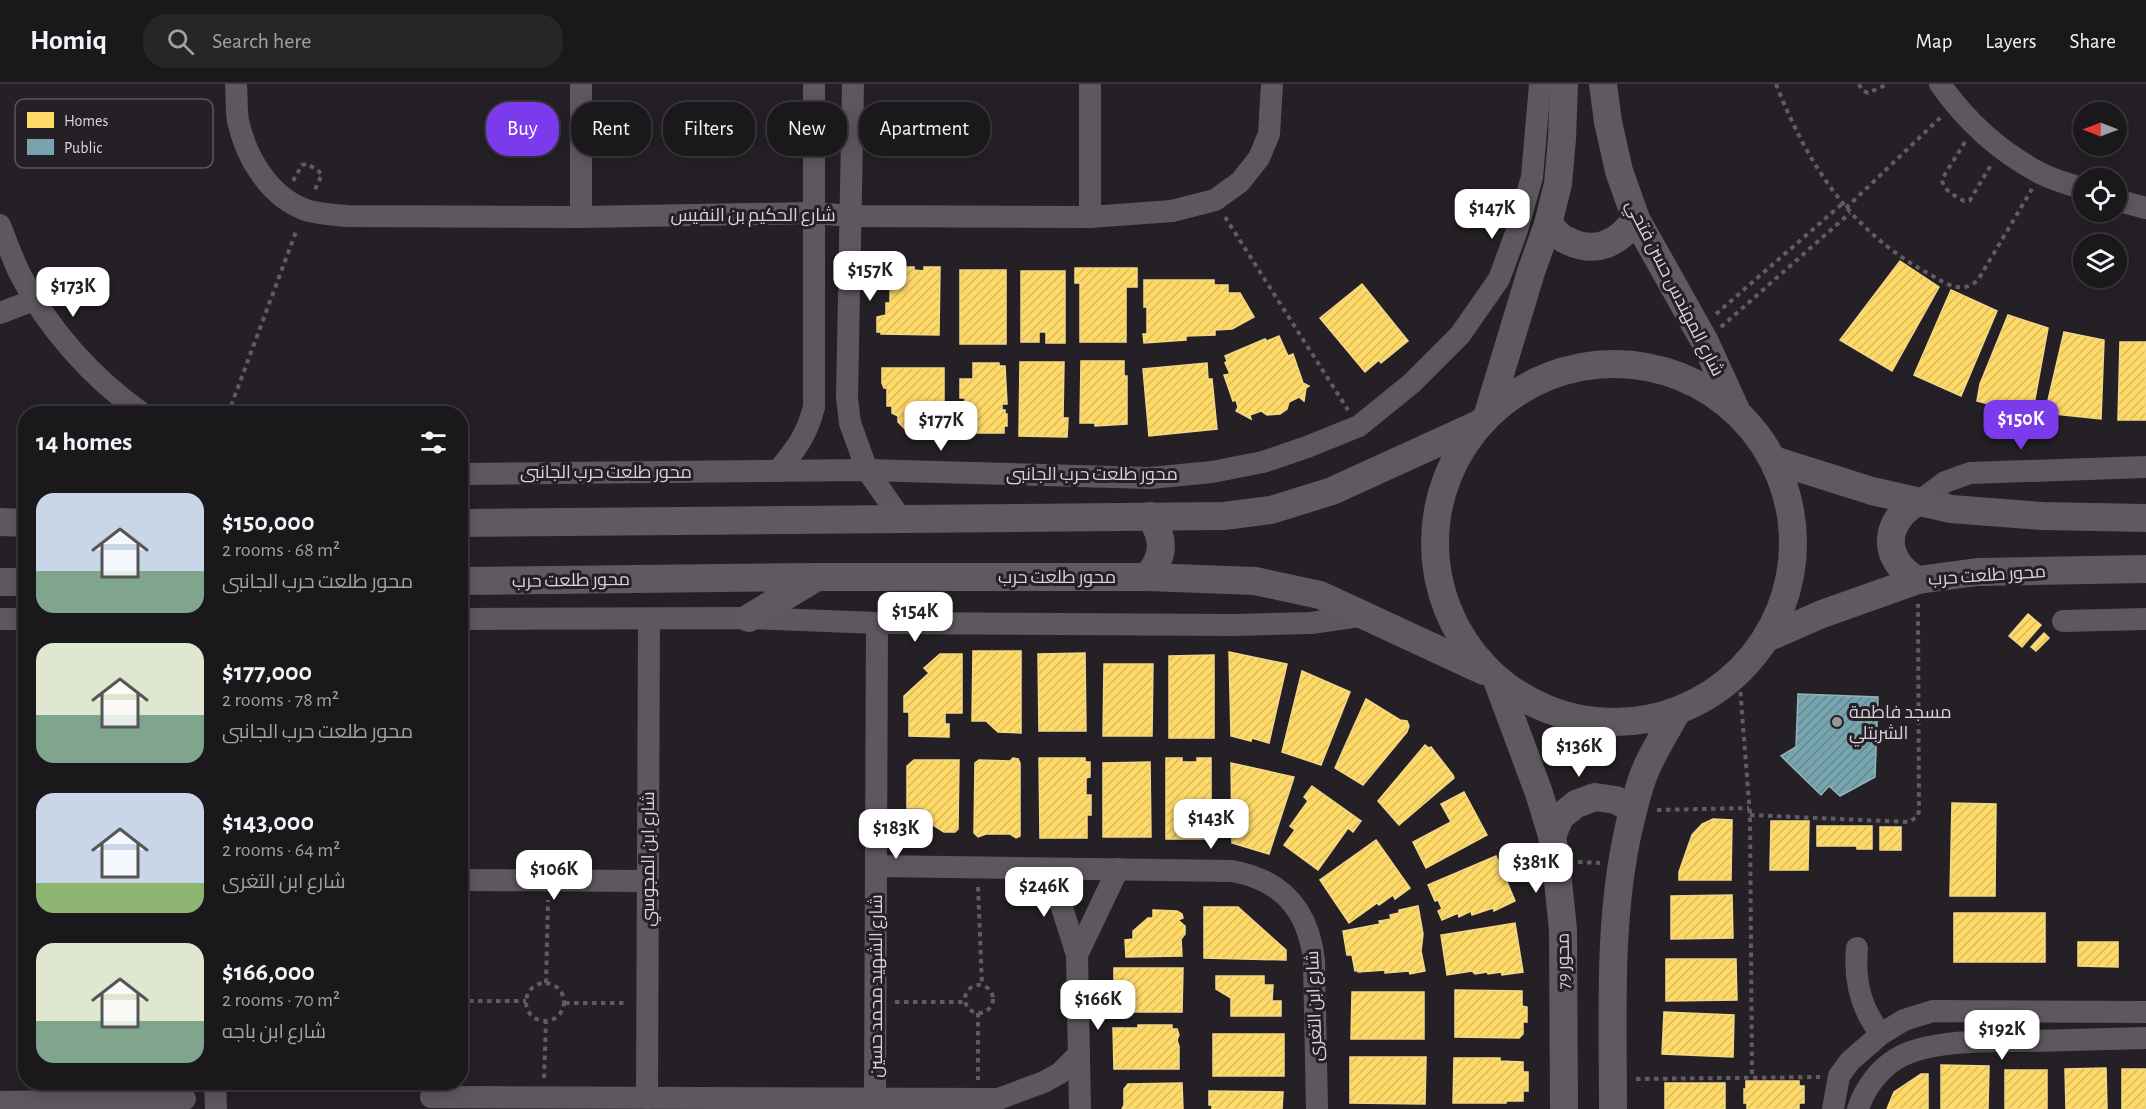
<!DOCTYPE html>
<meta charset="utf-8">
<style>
:root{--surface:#1b181c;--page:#282529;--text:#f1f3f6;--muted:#a0a0a3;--line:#39373b;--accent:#7c3aed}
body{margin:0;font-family:"Alegreya Sans",Cairo,sans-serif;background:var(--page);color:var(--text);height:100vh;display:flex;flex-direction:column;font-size:22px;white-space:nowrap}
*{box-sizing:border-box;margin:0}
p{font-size:20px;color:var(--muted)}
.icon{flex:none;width:33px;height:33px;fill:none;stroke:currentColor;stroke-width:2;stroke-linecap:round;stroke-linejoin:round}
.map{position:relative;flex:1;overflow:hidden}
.drawer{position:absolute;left:18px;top:322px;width:450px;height:684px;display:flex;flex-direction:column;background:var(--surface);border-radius:24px;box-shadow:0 3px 15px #0003,0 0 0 2px var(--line)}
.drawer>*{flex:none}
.hud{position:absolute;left:486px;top:18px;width:570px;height:54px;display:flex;gap:12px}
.needle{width:39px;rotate:270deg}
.tools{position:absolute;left:2073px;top:18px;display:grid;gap:12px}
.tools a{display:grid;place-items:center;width:54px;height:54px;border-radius:50%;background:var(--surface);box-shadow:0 3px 15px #0003,0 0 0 2px var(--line);font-size:30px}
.price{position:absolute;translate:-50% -51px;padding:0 14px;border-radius:12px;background:#fff;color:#222;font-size:20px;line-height:39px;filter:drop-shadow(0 2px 3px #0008)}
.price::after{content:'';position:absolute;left:50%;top:36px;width:18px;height:14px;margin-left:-9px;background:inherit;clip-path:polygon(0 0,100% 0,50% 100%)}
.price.active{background:var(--accent);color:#fff}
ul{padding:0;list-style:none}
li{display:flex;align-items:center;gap:18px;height:150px;padding:0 18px}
li span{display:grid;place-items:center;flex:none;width:168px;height:120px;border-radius:18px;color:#555}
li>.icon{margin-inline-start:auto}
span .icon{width:72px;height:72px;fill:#fffc;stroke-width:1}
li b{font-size:26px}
h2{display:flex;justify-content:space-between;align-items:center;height:72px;padding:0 18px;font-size:26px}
.pill{padding:0 21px;border-radius:24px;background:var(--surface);box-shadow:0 3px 15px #0003,0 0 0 2px var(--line);font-size:21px;line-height:54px}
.pill.active{background:var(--accent);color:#fff}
header{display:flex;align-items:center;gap:36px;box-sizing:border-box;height:84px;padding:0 30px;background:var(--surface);border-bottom:2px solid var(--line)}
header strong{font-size:28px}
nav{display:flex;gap:33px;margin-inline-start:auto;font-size:21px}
.search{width:420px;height:54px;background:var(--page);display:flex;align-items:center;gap:15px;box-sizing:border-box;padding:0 21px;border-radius:24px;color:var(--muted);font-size:22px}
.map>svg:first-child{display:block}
.homes{fill:url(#homes-hatch);stroke:#f3d888;stroke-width:1.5}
.public{fill:url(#public-hatch);stroke:#93b3bc;stroke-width:1.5}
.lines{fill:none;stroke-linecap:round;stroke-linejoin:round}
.path{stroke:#615c62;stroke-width:4;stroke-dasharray:4.5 4.5;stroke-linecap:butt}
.minor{stroke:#5f5760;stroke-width:22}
.major{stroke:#605961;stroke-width:28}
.poi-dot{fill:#99959a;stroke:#251f26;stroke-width:2}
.labels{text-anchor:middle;stroke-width:6;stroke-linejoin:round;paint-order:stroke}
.street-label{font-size:18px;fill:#d8d4d9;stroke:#251f26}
.poi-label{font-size:18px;fill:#d8d4d9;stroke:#251f26;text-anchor:start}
.key{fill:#251f26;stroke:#5b555c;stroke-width:1.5}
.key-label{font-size:16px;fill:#d8d4d9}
</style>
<header>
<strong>Homiq</strong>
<div class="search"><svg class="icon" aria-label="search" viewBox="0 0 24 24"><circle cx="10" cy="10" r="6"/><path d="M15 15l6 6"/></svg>Search here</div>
<nav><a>Map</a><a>Layers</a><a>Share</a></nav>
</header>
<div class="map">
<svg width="2146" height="1025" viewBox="0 0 2146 1025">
<defs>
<pattern id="homes-hatch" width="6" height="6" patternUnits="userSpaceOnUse" patternTransform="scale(1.5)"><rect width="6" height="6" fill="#ffd966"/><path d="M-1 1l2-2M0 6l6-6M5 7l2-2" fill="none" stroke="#d9ba5f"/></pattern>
<pattern id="public-hatch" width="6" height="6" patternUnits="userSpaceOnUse" patternTransform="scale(1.5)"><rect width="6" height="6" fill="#76a5af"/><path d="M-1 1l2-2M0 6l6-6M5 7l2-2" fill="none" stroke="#66878e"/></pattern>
</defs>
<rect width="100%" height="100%" fill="#242025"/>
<g class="homes">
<path d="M 1900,177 L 1939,203 L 1892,287 L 1840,256 Z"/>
<path d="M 906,183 L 914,183 L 914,186 L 924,187 L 924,183 L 940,183 L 939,251 L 881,250 L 881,248 L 877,248 L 877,233 L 886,231 L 886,219 L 890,219 L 890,200 L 896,200 L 906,187 Z"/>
<path d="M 1075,184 L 1137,184 L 1137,203 L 1126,203 L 1126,258 L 1080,258 L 1080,199 L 1075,199 Z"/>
<rect x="960" y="186" width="46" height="74"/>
<path d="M 1021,187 L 1065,187 L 1065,259 L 1046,259 L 1046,248 L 1039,248 L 1039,258 L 1021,258 Z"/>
<path d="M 1144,196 L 1214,196 L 1214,201 L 1228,201 L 1228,209 L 1240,209 L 1254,233 L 1232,245 L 1215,246 L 1215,251 L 1186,252 L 1186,256 L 1144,259 L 1143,250 L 1147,250 L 1147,223 L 1144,223 Z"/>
<path d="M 1362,200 L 1408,257 L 1381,279 L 1379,276 L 1365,288 L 1320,234 Z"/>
<path d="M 1951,206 L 1997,227 L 1961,312 L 1914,291 Z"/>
<path d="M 2008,231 L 2048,244 L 2032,331 L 1977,317 L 1980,300 Z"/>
<path d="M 2064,248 L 2104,256 L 2101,335 L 2045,329 Z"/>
<path d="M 1279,252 L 1288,272 L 1293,270 L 1303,299 L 1309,302 L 1306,304 L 1304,317 L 1299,313 L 1289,318 L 1287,325 L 1280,330 L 1267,331 L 1261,327 L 1250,331 L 1251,335 L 1236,327 L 1238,323 L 1236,316 L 1233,317 L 1224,291 L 1230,290 L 1225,279 L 1227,277 L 1225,272 L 1265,255 L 1267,257 Z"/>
<path d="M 2120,258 L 2146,258 L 2146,336 L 2118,336 Z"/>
<path d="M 1081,277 L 1124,277 L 1124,292 L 1127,292 L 1127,340 L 1095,342 L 1095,339 L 1080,339 Z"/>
<path d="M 1020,278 L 1064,278 L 1063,334 L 1068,334 L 1067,353 L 1019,352 Z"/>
<path d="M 973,279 L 999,279 L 999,282 L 1005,282 L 1007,320 L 1002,320 L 1002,326 L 1005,326 L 1005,330 L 1007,330 L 1007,342 L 1004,342 L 1004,349 L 965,349 L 965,340 L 961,340 L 961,321 L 965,321 L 965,314 L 960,314 L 960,295 L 973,295 Z"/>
<path d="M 1207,279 L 1208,295 L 1212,295 L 1217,345 L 1149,352 L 1143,285 Z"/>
<path d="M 882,284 L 944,284 L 944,353 L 920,353 L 920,346 L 906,346 L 898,338 L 898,332 L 892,329 L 892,322 L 887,322 L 887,304 L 884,304 L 882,299 Z"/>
<path d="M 2028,530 L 2041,541 L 2022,563 L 2009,552 Z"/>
<path d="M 2044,549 L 2049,554 L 2036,567 L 2031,563 Z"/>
<path d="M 973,567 L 1021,567 L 1021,649 L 998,648 L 986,637 L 972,637 Z"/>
<path d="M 1229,568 L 1287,580 L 1269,659 L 1252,654 L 1251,657 L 1231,652 Z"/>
<path d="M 1085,569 L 1086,647 L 1039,647 L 1038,570 Z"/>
<path d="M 940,570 L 962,570 L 962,629 L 945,629 L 945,640 L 949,640 L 949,653 L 909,652 L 909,628 L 904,628 L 904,612 L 929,589 L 924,584 Z"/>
<path d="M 1214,571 L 1214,654 L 1169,654 L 1169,572 Z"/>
<path d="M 1104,580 L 1153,580 L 1152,652 L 1103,652 Z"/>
<path d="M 1302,587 L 1350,608 L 1321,681 L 1282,668 Z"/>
<path d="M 1366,615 L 1400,636 L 1407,637 L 1409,642 L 1407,648 L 1363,701 L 1335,684 Z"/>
<path d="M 1425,661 L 1429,664 L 1431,663 L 1453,691 L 1454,694 L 1399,741 L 1378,717 Z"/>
<path d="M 1013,674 L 1018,675 L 1020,679 L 1020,752 L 1016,754 L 1010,750 L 986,750 L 978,753 L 974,749 L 975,679 L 979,676 L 1010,677 Z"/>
<path d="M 1039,674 L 1085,674 L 1085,678 L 1090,678 L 1090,693 L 1086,694 L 1086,711 L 1091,711 L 1091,731 L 1087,731 L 1087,754 L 1040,754 Z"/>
<path d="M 1166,674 L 1182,674 L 1182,678 L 1197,678 L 1197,674 L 1211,674 L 1211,755 L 1166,755 Z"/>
<path d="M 914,676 L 959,676 L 958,745 L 955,748 L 944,748 L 931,740 L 924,731 L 924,724 L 907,724 L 907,682 Z"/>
<path d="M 1150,678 L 1151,753 L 1103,753 L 1103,679 Z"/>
<path d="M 1231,679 L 1294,693 L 1269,770 L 1232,759 Z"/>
<path d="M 1312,702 L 1361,737 L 1353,748 L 1348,744 L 1318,786 L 1284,761 L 1295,746 L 1290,742 L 1308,717 L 1304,713 Z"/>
<path d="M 1464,708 L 1487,751 L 1426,784 L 1413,758 L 1451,738 L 1441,720 Z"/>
<path d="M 1952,719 L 1996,720 L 1995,812 L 1950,812 Z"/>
<path d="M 1713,735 L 1732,736 L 1731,796 L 1679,796 L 1679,788 L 1692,751 L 1702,740 Z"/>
<path d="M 1771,737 L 1809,737 L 1808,786 L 1770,786 Z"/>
<path d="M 1817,742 L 1872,742 L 1872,765 L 1857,765 L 1857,762 L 1817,762 Z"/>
<rect x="1880" y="743" width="21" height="23"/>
<path d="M 1376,756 L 1410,804 L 1395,815 L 1393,811 L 1379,821 L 1377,819 L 1349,839 L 1320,796 Z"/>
<path d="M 1496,772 L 1515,817 L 1494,827 L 1493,824 L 1472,831 L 1471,827 L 1459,833 L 1458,829 L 1442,836 L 1438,827 L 1442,825 L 1438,816 L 1435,817 L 1428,801 Z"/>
<path d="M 1732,811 L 1733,854 L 1671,855 L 1671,812 Z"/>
<path d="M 1418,822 L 1423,850 L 1421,867 L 1425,887 L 1410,890 L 1409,887 L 1385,889 L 1385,886 L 1358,888 L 1358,886 L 1355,887 L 1352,871 L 1347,871 L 1343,847 L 1380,840 L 1379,837 L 1391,835 L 1390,831 L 1399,829 L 1399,826 Z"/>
<path d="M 1204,823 L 1238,823 L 1286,866 L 1286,876 L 1204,874 Z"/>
<path d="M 1153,826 L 1177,827 L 1182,830 L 1183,834 L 1178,836 L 1185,842 L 1185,850 L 1181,855 L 1182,872 L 1126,873 L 1125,856 L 1133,855 L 1133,847 L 1148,834 L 1153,834 Z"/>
<rect x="1954" y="829" width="91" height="49"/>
<path d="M 1515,839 L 1523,888 L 1502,891 L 1501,888 L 1488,890 L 1487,888 L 1475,890 L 1472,887 L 1447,891 L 1441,851 Z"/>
<path d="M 2078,858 L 2118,858 L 2118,883 L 2078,882 Z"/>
<path d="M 1666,875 L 1736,875 L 1737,916 L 1666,917 Z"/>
<path d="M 1114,884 L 1183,884 L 1182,928 L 1114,928 Z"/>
<path d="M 1216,892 L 1264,892 L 1264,901 L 1273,901 L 1272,917 L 1281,917 L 1281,932 L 1231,932 L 1231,914 L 1216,905 Z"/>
<path d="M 1455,906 L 1522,907 L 1522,922 L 1527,923 L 1527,938 L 1523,938 L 1523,950 L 1519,954 L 1455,953 Z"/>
<path d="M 1352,908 L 1424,908 L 1424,955 L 1351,955 Z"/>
<path d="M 1664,928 L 1734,931 L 1733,973 L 1662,970 Z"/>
<path d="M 1138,941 L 1172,941 L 1172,945 L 1177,945 L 1179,951 L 1177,956 L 1179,962 L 1179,985 L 1114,985 L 1113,944 L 1138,944 Z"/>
<rect x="1213" y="950" width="71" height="42"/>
<path d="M 1350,973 L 1426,973 L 1425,1020 L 1350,1019 Z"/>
<path d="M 1454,974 L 1500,974 L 1500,977 L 1523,978 L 1523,988 L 1528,988 L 1528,1007 L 1523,1007 L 1523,1017 L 1506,1017 L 1506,1019 L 1453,1019 Z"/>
<path d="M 1941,981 L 1989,982 L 1988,1025 L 1941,1025 Z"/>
<path d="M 2106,984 L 2107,1025 L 2066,1025 L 2065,985 Z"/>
<rect x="2122" y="985" width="24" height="40"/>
<rect x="2005" y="986" width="42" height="39"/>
<path d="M 1921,990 L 1928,990 L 1928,1025 L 1887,1025 L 1894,1008 Z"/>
<path d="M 1746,997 L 1799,997 L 1799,1002 L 1804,1002 L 1804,1019 L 1799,1019 L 1799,1025 L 1747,1025 L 1747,1019 L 1744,1019 L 1744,1005 L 1746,1005 Z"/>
<path d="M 1182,999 L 1183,1025 L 1122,1025 L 1124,1021 L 1124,1005 L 1128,1000 Z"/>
<rect x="1665" y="999" width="60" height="26"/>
<path d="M 1209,1007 L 1283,1008 L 1282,1025 L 1212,1025 L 1212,1021 L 1209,1021 Z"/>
</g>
<path class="public" d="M 1798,610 L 1878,613 L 1875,693 L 1840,712 L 1829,702 L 1821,711 L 1781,672 L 1796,663 Z"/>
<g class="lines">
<g class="path">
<path d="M 1776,0 C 1808,82 1851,147 1929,190 C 1947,200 1961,211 1978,196 L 2032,105"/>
<path d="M 1859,0 L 1862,6 L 1868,9 L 1888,0"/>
<path d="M 1965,58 L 1942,95 C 1943,107 1954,111 1964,117 L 1970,116 L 1991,81"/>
<path d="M 293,97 L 302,81 L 308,80 L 322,90 L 314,108"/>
<path d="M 1846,124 L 1941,33"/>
<path d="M 1225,133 L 1348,326"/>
<path d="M 1716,230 L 1842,120"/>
<path d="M 1721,243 L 1850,129"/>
<path d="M 228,330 L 297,145"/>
<path d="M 1739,590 L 1750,731 L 1752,993"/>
<path d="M 1657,726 L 1749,724"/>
<path d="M 1750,731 L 1908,738 L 1917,733 L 1919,727 L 1918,520"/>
<path d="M 1578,778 L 1600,779"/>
<path d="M 978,803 L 982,901"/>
<circle cx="545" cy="918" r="19"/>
<path d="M 546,899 L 548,816"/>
<circle cx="979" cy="915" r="14"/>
<path d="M 460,917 L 526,917"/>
<path d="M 895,918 L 966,918"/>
<path d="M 565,919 L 627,919"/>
<path d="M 978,929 L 978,996"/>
<path d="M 544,994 L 546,938"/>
<path d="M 1636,995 L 1820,993"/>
</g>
<g class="minor">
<path d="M 236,0 C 237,12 236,25 238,37 C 246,73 269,113 306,126 C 319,130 333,131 347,132 L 581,133 L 813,129 L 852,132 L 1090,133 L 1172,127 L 1215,116 L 1240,98 L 1259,74 L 1269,50 L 1272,0"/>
<path d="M 853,0 L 847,314 L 850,339 L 867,386 L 901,435"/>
<path d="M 1940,0 C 1966,37 2000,68 2040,89 C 2053,96 2069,100 2084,105"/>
<path d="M 2116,116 L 2146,124"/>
<path d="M 581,133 L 581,0"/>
<path d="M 1090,133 L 1090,0"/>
<path d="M 0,141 C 6,157 12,173 19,188 C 47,244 92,294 143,330"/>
<path d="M 0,229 L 34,216"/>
<path d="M 778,387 C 796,365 807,351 814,323 L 814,0"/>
<path d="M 460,390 L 867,386 L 1150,394 L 1212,388 L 1263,378 L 1307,363 L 1359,342 L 1412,299 L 1460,251 L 1499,195 L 1516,149 L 1532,93 L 1540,0"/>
<path d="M 1920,417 L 1945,398 L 1970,389 L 2146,383"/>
<path d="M 0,535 L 26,535"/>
<path d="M 460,535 L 749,534 L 877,539 L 1233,541 L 1311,539 L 1367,531"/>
<path d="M 2063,537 L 2146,535"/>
<path d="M 876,782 L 1232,787 C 1282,796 1308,825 1314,876 L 1317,1025"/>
<path d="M 1047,785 L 1058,811 L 1077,871 L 1080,1025"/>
<path d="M 460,796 L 648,797"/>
<path d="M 1857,864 C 1854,896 1860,924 1881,950"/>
<path d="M 1077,871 L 1118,785"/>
<path d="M 215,999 L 216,1025"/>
<path d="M 431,1013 L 998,1015 L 1044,998 L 1060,989 L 1079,970"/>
<path d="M 647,1014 L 649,536"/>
<path d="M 875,1014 L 877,539"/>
<path d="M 0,1018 L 185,1015"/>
<path d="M 1833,1025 L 1839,992 L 1850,977 L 1881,950 L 1904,936 L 1933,927 L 2146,928"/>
<path d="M 1858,1025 C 1864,1006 1878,986 1896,975 C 1928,955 1994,957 2031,957 C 2070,956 2108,955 2146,954"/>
</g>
<g class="major">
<path d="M 1603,0 L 1608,38 L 1619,87 L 1636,135 L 1705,258 L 1735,324"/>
<path d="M 1548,140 C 1553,145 1559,153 1566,156 C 1595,171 1618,160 1636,135"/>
<circle cx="1614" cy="459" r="179"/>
<path d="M 1488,330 L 1531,188 L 1548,140 L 1558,100 L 1562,55 L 1564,0"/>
<path d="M 1774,376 L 1872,407 L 1951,425 L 2042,432 L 2146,434"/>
<path d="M 0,438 L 26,439"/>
<path d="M 460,439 L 1224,432 L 1271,426 L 1332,407 L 1479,340"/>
<path d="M 1147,493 C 1165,472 1165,455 1150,432"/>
<path d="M 1918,496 C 1880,476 1883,435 1920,417"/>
<path d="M 460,497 L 818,493 L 1147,493 L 1255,497 L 1320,511 L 1484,587"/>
<path d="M 0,498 L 26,498"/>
<path d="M 749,534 L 817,493"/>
<path d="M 1767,554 L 1822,530 L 1918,496 L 1977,488 L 2146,485"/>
<path d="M 1497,596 L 1539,709 L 1552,752 L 1556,778 L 1563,846 L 1564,1025"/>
<path d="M 1552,752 L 1560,733 L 1576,720 L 1595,713 L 1616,716 L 1633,726"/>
<path d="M 1613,1025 C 1613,930 1608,835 1629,743 C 1634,724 1638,703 1646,685 C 1654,666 1666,648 1676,629"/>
</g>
</g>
<circle class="poi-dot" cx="1837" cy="638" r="6"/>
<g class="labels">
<g class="street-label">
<text x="753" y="137">شارع الحكيم بن النفيس</text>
<text transform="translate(1675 204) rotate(63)" y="6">شارع المهندس حسن فتحي</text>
<text x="606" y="394">محور طلعت حرب الجانبى</text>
<text x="1092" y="396">محور طلعت حرب الجانبى</text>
<text transform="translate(1987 491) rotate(-4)" y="6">محور طلعت حرب</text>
<text x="1057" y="499">محور طلعت حرب</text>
<text transform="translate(571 496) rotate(-1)" y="6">محور طلعت حرب</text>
<text transform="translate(648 775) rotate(-90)" y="6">شارع ابن المجوسي</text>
<text transform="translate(1563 877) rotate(-91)" y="6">محور 79</text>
<text transform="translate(876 902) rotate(-90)" y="6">شارع الشهيد محمد حسين</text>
<text transform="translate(1314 922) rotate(-92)" y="6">شارع ابن التغرى</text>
</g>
<g class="poi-label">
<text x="1849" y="634">مسجد فاطمة<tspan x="1849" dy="21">الشربتلي</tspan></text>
</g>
</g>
<rect x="15" y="15" width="198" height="69" rx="9" class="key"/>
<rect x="27" y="28" width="27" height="16" fill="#ffd966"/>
<rect x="27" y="55" width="27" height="16" fill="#76a5af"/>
<g class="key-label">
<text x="64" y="42">Homes</text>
<text x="64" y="69">Public</text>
</g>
</svg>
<div class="tools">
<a><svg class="needle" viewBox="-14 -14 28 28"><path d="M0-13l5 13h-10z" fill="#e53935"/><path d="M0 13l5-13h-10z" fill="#a0a0a3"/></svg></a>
<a><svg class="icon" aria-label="locate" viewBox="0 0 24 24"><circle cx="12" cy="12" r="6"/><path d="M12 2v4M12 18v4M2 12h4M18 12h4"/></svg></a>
<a><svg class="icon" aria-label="layers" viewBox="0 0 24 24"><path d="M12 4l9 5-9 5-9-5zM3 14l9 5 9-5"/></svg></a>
</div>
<b class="price" style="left:1492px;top:156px">$147K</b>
<b class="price" style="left:870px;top:218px">$157K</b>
<b class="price" style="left:73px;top:234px">$173K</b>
<b class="price active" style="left:2021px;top:367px">$150K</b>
<b class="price" style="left:941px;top:368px">$177K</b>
<b class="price" style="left:915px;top:559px">$154K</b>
<b class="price" style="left:1579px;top:694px">$136K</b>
<b class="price" style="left:1211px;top:766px">$143K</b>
<b class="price" style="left:896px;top:776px">$183K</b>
<b class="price" style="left:1536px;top:810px">$381K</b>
<b class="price" style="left:554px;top:817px">$106K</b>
<b class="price" style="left:1044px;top:834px">$246K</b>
<b class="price" style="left:1098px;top:947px">$166K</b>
<b class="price" style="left:2002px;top:977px">$192K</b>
<div class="hud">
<a class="pill active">Buy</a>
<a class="pill">Rent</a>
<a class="pill">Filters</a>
<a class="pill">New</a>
<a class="pill">Apartment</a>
</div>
<section class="drawer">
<h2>14 homes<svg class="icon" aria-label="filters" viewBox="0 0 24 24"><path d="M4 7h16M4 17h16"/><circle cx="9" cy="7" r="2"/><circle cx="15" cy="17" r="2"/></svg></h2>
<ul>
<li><span style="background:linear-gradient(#c9d6e8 65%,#7fa58c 0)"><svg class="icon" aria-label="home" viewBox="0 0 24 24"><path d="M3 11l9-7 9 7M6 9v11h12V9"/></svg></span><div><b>$150,000</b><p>2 rooms · 68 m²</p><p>محور طلعت حرب الجانبى</p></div></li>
<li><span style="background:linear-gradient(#dfe7d0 60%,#7fa58c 0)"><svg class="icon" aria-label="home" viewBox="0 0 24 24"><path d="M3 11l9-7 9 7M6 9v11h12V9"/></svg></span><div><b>$177,000</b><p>2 rooms · 78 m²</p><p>محور طلعت حرب الجانبى</p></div></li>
<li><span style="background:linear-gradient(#c9d6e8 75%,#8fb573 0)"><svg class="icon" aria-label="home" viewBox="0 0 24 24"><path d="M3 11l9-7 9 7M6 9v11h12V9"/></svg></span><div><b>$143,000</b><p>2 rooms · 64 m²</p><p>شارع ابن التغرى</p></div></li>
<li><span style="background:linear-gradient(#dfe7d0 65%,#7fa58c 0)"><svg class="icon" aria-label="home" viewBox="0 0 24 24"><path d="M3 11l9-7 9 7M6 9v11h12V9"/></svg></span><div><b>$166,000</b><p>2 rooms · 70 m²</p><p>شارع ابن باجه</p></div></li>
</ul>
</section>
</div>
